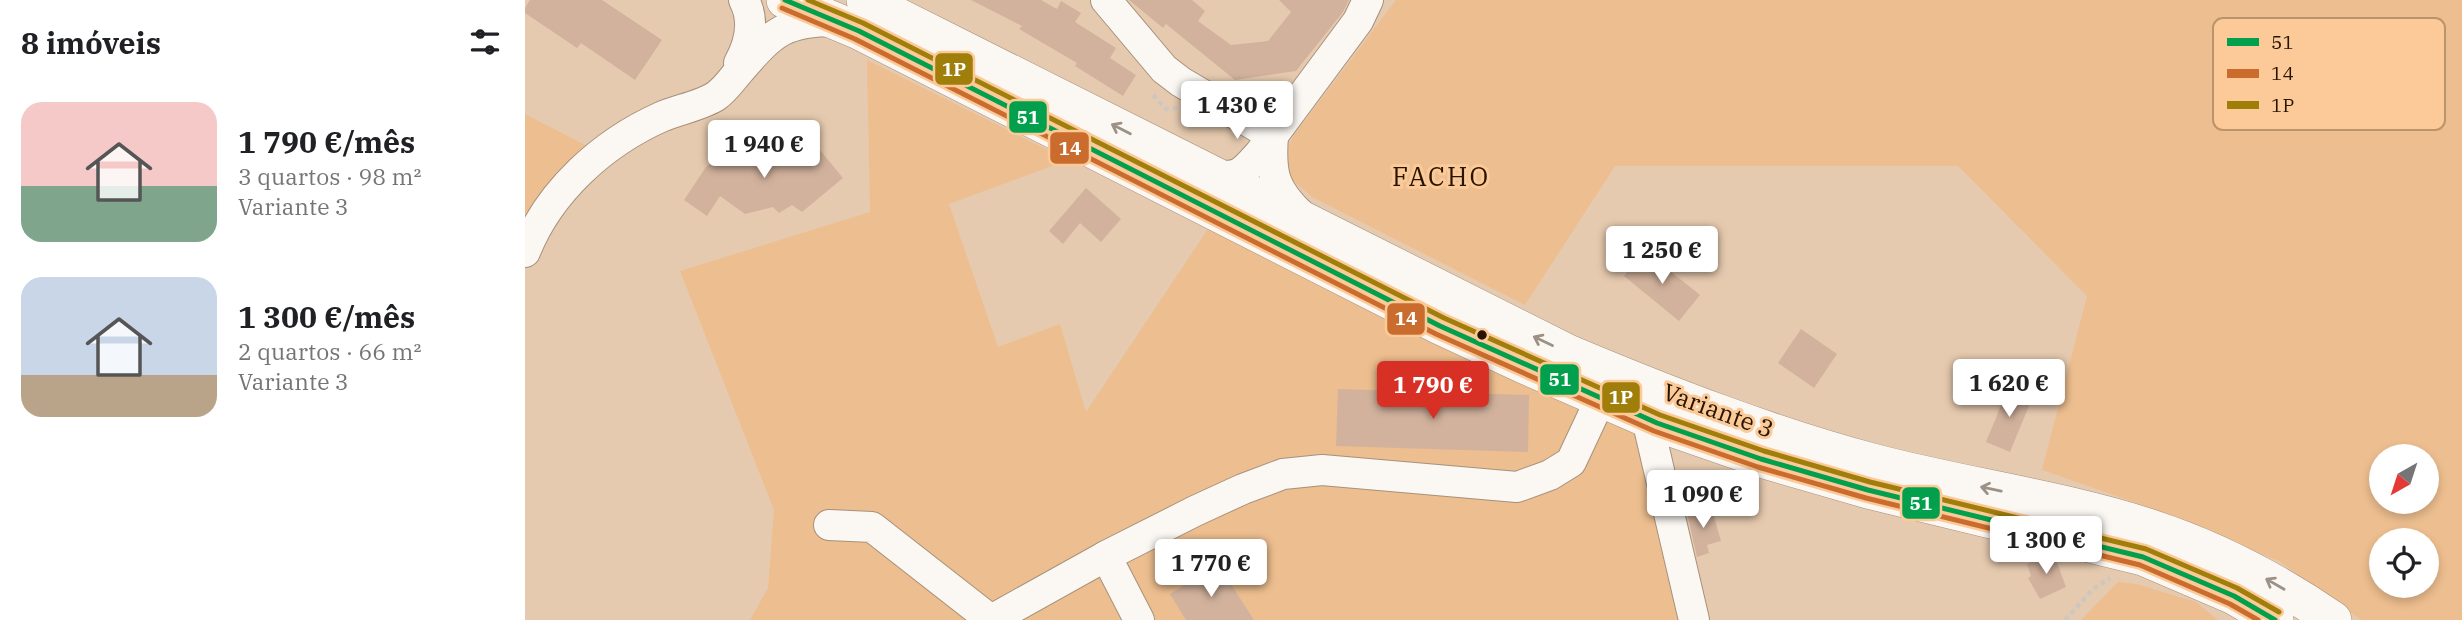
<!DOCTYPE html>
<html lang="pt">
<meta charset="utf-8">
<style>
:root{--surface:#fff;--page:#f2f2f2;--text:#202124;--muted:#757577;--accent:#d93025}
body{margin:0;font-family:"IBM Plex Serif",serif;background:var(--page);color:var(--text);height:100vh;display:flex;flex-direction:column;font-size:26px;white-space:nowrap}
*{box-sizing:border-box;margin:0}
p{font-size:23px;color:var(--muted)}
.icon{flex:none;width:38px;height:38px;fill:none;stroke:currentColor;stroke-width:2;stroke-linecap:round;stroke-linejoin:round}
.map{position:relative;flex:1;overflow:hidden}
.side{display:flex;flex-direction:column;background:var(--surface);width:525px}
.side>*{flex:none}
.needle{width:46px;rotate:219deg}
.fabs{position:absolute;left:1844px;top:444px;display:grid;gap:14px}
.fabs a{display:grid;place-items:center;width:70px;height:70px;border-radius:50%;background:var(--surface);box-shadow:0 4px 10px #0003;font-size:35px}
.price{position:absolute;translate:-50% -60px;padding:0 16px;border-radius:7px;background:#fff;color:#222;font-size:23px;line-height:46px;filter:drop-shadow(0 2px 4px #0008)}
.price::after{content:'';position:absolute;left:50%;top:42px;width:21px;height:16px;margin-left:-10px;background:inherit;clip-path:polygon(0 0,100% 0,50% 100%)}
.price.selected{background:var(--accent);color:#fff}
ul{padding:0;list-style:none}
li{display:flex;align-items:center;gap:21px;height:175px;padding:0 21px}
li span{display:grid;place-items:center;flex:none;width:196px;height:140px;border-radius:21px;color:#555}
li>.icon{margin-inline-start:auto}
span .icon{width:84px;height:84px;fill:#fffc;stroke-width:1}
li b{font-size:30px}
h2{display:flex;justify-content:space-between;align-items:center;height:84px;padding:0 21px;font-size:30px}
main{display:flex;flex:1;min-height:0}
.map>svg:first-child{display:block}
.green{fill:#edbe8f;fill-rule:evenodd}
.building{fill:#d2b29d}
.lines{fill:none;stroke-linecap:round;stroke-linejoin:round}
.minor-casing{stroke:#a6917b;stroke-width:32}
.major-casing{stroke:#a6917b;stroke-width:38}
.path{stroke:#cfc7bf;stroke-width:4.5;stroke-dasharray:5 3.5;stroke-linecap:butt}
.minor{stroke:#fbf7f3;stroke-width:30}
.major{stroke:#fbf7f3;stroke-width:37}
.bus-1-casing{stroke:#fcca98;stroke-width:10}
.bus-2-casing{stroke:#fcca98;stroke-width:10}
.bus-3-casing{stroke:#fcca98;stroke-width:10}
.bus-1{stroke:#029f4d;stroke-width:5}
.bus-2{stroke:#ca6c2e;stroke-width:5}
.bus-3{stroke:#a07e0a;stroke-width:5}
.oneway{stroke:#9c9187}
.bus-dot{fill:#271502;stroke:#fcca98;stroke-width:2.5}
.labels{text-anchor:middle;stroke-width:6;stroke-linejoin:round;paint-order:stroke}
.street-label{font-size:24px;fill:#271502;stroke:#fcca98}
.neighbourhood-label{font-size:26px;letter-spacing:2px;fill:#271502;stroke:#fcca98}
.key{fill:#fcca98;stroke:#bc946b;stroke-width:2}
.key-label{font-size:19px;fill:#271502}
.line-badge{stroke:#fcca98;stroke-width:2.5}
.badge-label{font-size:19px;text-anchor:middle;font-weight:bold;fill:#fff}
</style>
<main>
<section class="side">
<h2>8 imóveis<svg class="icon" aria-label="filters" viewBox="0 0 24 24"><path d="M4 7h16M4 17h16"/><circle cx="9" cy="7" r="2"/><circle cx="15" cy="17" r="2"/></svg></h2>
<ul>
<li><span style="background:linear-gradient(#f6c9c9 60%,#7fa58c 0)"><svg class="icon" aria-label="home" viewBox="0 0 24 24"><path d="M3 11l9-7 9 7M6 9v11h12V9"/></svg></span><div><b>1 790 €/mês</b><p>3 quartos · 98 m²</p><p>Variante 3</p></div></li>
<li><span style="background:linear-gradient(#c9d6e8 70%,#b9a48a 0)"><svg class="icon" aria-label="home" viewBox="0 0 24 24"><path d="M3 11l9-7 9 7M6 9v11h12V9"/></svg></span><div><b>1 300 €/mês</b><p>2 quartos · 66 m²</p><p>Variante 3</p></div></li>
</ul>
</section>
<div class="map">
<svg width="1937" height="620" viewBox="0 0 1937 620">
<rect width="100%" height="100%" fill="#e6caaf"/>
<g class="green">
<path d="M 871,0 L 1937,0 L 1937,620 L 1836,620 L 1754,561 L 1620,506 L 1517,470 L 1562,296 L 1433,166 L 1090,166 L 1000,305 L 787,197 L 764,177 L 758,156 L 769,135 ZM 1857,457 L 1902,457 L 1902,502 L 1857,502 ZM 1857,541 L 1902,541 L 1902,586 L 1857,586 Z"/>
<path d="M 342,60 L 543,160 L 424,204 L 473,347 L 535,324 L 561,412 L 685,226 L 1129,436 L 1165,620 L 225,620 L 243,588 L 249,510 L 155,271 L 345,212 Z"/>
<path d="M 0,114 L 64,147 L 33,170 L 0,217 Z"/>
<path d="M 1593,582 L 1611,584 L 1671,602 L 1693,620 L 1556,620 Z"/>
</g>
<g class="building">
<path d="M 5,0 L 77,0 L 137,40 L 110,80 L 56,43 L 52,48 L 0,13 L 0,8 Z"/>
<path d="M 446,0 L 516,0 L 532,9 L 536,1 L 556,13 L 550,22 L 591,48 L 585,58 L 611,75 L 598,96 L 550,66 L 552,63 L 494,29 L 497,26 Z"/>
<path d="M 604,0 L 667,0 L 680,11 L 673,21 L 706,45 L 743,41 L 766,12 L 754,0 L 824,0 L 818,12 L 771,71 L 710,80 L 641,24 L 638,28 Z"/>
<path d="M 210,144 L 252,153 L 290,144 L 318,178 L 277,212 L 267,205 L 254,213 L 248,207 L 220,214 L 195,196 L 182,216 L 159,200 L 181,167 Z"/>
<path d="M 561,188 L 596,219 L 576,242 L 555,223 L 538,244 L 524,231 Z"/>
<path d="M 1120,251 L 1175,295 L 1154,321 L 1099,276 Z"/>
<path d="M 1276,329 L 1312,354 L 1289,388 L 1253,363 Z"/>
<path d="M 1484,386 L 1508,396 L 1485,452 L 1461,442 Z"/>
<path d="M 813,389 L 1004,395 L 1003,452 L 811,446 Z"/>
<path d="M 1186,506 L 1196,541 L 1182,545 L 1184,553 L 1172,557 L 1162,513 Z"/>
<path d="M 1522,555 L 1530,557 L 1541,587 L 1515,599 L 1503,578 L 1506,576 L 1502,564 Z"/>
<path d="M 693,564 L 729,620 L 661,620 L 645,594 Z"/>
</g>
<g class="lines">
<defs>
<g id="minor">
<path d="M 581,0 L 639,69 L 656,82 L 748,136"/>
<path d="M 214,63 C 225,43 230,21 219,0"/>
<path d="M 748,136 C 745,174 749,190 777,216"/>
<path d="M 689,176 C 716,177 717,173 735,153 L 833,21 L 843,0"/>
<path d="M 0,252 C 24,191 78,143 136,117 C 152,110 178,105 191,96 C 201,89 208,78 216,69 C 248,32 260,21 310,21"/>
<path d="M 1122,419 L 1169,620"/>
<path d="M 304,525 L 347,527 L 466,620 L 581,556 L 670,511 L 718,489 L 758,474 L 797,470 L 992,487 L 1025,475 L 1046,462 L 1076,398"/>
<path d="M 581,556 L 614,620"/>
</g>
<g id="major">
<path d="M 260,0 L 334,31 L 915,326 L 999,365 L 1132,423 L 1236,459 L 1343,490 L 1618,557 L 1709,596 L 1750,620"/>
<path d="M 340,0 L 1043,353 C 1143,395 1246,435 1351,463 C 1443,487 1539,499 1629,529 C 1692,550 1753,582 1808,620"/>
</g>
</defs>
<use href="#minor" class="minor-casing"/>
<use href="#major" class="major-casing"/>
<g class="path">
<path d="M 628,95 L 641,109 L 652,108"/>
<path d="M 1540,620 L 1568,589 L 1585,578"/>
</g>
<use href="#minor" class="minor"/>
<use href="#major" class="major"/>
<defs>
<path id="bus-1" d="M 260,0 L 334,31 L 915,326 L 1132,423 L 1236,459 L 1343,490 L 1618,557 L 1709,596 L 1750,620"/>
<path id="bus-2" d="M 257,8 L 330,39 L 911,334 L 1129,431 L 1233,467 L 1341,498 L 1615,565 L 1705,604 L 1733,620"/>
<path id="bus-3" d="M 283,0 L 338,23 L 919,318 L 1135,415 L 1239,451 L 1345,482 L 1621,549 L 1712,588 L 1754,612"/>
</defs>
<use href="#bus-1" class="bus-1-casing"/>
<use href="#bus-2" class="bus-2-casing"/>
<use href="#bus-3" class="bus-3-casing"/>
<use href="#bus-1" class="bus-1"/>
<use href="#bus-2" class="bus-2"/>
<use href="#bus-3" class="bus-3"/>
</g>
<defs><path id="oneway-shaft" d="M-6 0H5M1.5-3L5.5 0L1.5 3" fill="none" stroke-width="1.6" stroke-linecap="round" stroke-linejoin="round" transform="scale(1.75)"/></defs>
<g class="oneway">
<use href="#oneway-shaft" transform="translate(596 129) rotate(-153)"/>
<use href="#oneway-shaft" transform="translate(1018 341) rotate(-154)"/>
<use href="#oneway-shaft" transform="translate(1466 489) rotate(-168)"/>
<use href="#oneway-shaft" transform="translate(1750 584) rotate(-150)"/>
</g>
<circle class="bus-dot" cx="957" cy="335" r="6"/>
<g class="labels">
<g class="street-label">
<text transform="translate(1193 411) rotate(20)" y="8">Variante 3</text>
</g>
<g class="neighbourhood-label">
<text x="916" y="186">FACHO</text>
</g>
</g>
<rect x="1688" y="18" width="232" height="112" rx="10" class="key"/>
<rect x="1702" y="38" width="32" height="8" fill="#029f4d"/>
<rect x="1702" y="69" width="32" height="9" fill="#ca6c2e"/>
<rect x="1702" y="101" width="32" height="8" fill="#a07e0a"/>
<g class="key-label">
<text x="1746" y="49">51</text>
<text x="1746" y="80">14</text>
<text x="1746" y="112">1P</text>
</g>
<g class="line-badge">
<rect x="409" y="52" width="40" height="34" rx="7" fill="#a07e0a"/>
<rect x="483" y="100" width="40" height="34" rx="7" fill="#029f4d"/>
<rect x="524" y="131" width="41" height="34" rx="7" fill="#ca6c2e"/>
<rect x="861" y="302" width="40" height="34" rx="7" fill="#ca6c2e"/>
<rect x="1014" y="363" width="41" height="33" rx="7" fill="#029f4d"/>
<rect x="1076" y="381" width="40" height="33" rx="7" fill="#a07e0a"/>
<rect x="1376" y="486" width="40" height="34" rx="7" fill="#029f4d"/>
</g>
<g class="badge-label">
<text x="429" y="76">1P</text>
<text x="503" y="124">51</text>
<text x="545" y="155">14</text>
<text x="881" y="325">14</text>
<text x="1035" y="386">51</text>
<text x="1096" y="404">1P</text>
<text x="1396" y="510">51</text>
</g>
</svg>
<div class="fabs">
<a><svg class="needle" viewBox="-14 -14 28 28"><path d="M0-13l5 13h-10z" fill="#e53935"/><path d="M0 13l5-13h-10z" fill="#757577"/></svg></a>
<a><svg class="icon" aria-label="locate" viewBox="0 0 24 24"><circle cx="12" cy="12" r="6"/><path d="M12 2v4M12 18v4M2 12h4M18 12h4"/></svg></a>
</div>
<b class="price" style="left:712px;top:141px">1 430 €</b>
<b class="price" style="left:239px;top:180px">1 940 €</b>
<b class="price" style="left:1137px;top:286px">1 250 €</b>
<b class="price" style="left:1484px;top:419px">1 620 €</b>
<b class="price selected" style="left:908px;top:421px">1 790 €</b>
<b class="price" style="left:1178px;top:530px">1 090 €</b>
<b class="price" style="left:1521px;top:576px">1 300 €</b>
<b class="price" style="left:686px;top:599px">1 770 €</b>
</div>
</main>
